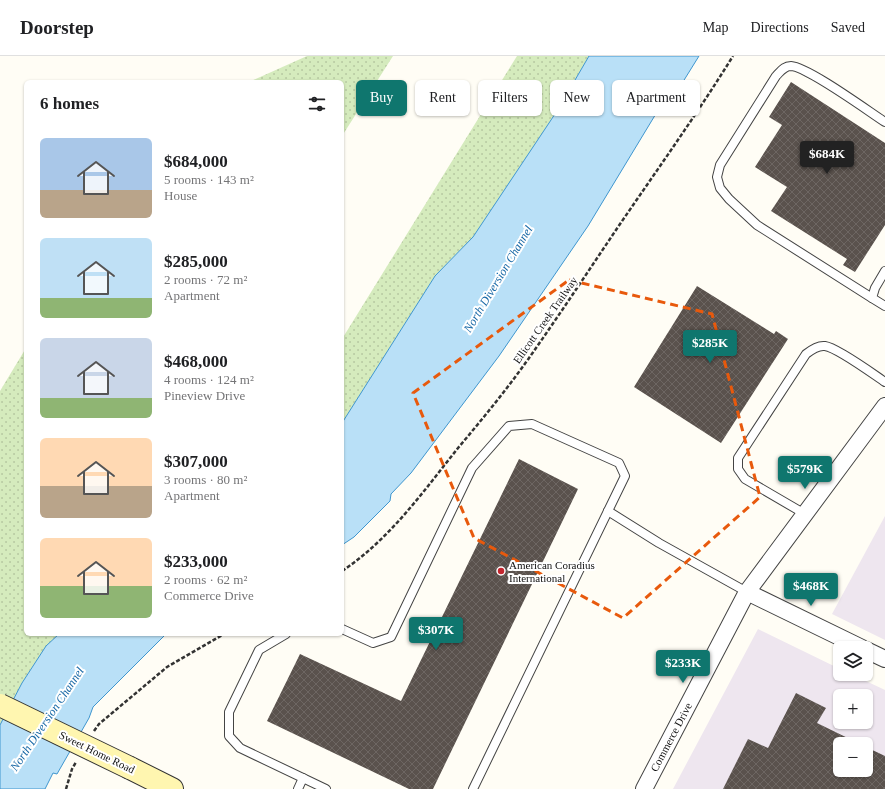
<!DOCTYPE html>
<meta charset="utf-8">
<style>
:root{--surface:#fff;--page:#f2f2f2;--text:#202124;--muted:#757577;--line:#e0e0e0;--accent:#0f766e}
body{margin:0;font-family:Georgia,serif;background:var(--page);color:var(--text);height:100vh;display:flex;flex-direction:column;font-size:15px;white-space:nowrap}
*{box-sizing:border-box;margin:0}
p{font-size:13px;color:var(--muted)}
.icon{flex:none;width:22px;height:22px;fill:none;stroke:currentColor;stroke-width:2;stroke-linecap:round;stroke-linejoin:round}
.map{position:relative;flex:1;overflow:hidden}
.drawer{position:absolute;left:24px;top:24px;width:320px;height:556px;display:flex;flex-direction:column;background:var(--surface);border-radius:6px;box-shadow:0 1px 3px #0004}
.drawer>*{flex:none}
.top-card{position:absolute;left:356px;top:24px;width:380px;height:36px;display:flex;gap:8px}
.buttons{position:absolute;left:833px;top:585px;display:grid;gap:8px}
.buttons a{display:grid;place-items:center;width:40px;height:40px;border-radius:6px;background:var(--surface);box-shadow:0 1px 3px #0004;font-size:20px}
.price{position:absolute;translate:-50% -34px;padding:0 9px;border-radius:4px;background:var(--accent);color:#fff;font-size:13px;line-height:26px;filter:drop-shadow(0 1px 2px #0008)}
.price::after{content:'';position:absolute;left:50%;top:24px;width:12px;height:9px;margin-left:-6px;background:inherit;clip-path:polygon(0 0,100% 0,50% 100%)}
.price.selected{background:#222;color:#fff}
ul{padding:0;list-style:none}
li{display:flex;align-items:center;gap:12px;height:100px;padding:0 16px}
li span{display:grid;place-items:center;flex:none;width:112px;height:80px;border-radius:6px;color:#555}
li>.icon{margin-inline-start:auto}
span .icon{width:48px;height:48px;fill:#fffc;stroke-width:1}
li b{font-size:17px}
h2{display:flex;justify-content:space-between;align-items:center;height:48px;padding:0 16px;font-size:17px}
.chip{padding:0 14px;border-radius:6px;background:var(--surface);box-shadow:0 1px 3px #0004;font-size:14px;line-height:36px}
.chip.selected{background:var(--accent);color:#fff}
header{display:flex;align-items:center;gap:24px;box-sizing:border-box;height:56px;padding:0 20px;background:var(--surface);border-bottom:1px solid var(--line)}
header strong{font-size:19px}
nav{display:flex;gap:22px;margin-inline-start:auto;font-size:14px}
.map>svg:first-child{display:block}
.industrial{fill:#eee6ef;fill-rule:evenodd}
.grass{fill:url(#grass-dots)}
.water{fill:#b9e0f7;stroke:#3f96cf}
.building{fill:url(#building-cross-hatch)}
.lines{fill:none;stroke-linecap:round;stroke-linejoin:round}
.service-casing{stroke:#444;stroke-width:10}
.minor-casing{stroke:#444;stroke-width:18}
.secondary-casing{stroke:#333;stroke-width:24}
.path{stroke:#333;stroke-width:2.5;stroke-dasharray:4 2;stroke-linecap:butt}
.service{stroke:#fff;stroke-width:8}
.minor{stroke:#fff;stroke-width:16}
.secondary{stroke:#fff6b0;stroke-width:22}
.secondary-bridge-casing{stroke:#333;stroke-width:24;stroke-linecap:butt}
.secondary-bridge{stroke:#fff6b0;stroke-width:22}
.marked{fill:none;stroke:#e8590c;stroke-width:3;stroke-dasharray:8 5;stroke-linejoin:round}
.poi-dot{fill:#c4262e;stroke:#fff;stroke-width:1.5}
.labels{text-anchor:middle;stroke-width:4;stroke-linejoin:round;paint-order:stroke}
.street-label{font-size:11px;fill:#111;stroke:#fff}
.poi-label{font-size:11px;fill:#111;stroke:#fff;text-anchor:start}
.water-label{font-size:12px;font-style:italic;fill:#1768a6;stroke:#fff}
</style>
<header>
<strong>Doorstep</strong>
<nav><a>Map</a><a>Directions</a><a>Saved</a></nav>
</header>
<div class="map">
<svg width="885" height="733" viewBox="0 0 885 733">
<defs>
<pattern id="grass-dots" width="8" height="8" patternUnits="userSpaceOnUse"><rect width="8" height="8" fill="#d5ebbd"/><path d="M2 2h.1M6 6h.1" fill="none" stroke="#b6c8a1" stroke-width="1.8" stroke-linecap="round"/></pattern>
<pattern id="building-cross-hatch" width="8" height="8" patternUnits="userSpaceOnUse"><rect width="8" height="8" fill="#5a524d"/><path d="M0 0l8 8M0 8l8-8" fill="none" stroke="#6d6662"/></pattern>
</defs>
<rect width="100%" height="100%" fill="#fffdf5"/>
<g class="industrial">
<path d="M 885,460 L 885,584 L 832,558 Z"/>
<path d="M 758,573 L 840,613 L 840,618 L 851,618 L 885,634 L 885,733 L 673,733 ZM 840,640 L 866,640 L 866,666 L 840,666 ZM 840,688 L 866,688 L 866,714 L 840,714 Z"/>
</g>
<g class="grass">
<path d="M 307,0 L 393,0 L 342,80 L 342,26 L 249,26 Z"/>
<path d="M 517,0 L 589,0 L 557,55 L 473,181 L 435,220 L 342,367 L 342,283 Z"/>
<path d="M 26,292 L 26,578 L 59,578 C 32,604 17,637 0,669 L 0,335 Z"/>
</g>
<g class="water">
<path d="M 589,0 L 699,0 L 663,58 L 657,56 L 588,170 L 499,300 L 411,417 L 391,438 L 390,445 L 354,481 L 342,489 L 342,367 L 435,220 L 473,181 L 557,55 Z"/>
<path d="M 59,578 L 166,578 L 93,651 L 89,662 L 57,718 L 53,717 L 45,733 L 0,733 L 0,669 L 22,627 L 46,590 Z"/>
</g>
<g class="building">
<path d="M 791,26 L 885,87 L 885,169 L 855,216 L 843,209 L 847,203 L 771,155 L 787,131 L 755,111 L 782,69 L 769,61 Z"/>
<path d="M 697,230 L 774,278 L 776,275 L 788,283 L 721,387 L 634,331 Z"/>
<path d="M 519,403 L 578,433 L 433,733 L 409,733 L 267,665 L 300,598 L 401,645 Z"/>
<path d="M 796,637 L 826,652 L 817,667 L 860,688 L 840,688 L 840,714 L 866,714 L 866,691 L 885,700 L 885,733 L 723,733 L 748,683 L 768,692 Z"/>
</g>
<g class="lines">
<defs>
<g id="service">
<path d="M 885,215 L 875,232 L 872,242 L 885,250"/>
<path d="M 872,242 L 757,169 L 729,143 L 720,132 L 717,121 L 720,109 L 776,20 C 781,15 784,10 791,10 C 808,11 868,55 885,66"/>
<path d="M 608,455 L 659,487 L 747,536"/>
<path d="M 805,458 L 745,423 L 738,413 L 738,402 L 806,298 C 811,294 818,289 825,290 C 838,292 873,318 885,326"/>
<path d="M 342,573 L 373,587 L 391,581 L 472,412 L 509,370 L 532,368 L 619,407 L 625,420 L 473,733"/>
<path d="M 286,578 L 259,594 L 229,656 L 229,680 L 240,692 L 326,733"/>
<path d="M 298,733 L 303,722"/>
</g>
<g id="minor">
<path d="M 747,536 L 862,592"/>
<path d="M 866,594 L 885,603"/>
<path d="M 644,733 L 747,536 L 885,350"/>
</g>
<path id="secondary" d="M 130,712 L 172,733"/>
</defs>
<use href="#service" class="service-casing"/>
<use href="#minor" class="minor-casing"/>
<use href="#secondary" class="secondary-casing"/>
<g class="path">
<path d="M 342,515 C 389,484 423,436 458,392 C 485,360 512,327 536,292 C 564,252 591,211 618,171 C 657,114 697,58 733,0"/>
<path d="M 94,675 L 99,668 L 167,611 L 224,578"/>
<path d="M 66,733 L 72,713 L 76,706"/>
</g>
<use href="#service" class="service"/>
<use href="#minor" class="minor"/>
<use href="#secondary" class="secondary"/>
<defs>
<path id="secondary-bridge" d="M 0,649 L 130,712"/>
</defs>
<use href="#secondary-bridge" class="secondary-bridge-casing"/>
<use href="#secondary-bridge" class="secondary-bridge"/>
</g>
<path class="marked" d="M 569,224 L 712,258 L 760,441 L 623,562 L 474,482 L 413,337 Z"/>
<circle class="poi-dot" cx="501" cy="515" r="4"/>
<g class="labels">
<g class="street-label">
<text transform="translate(545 264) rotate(-55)" y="4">Ellicott Creek Trailway</text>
<text transform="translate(671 681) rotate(-62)" y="4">Commerce Drive</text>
<text transform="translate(97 696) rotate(26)" y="4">Sweet Home Road</text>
</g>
<g class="poi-label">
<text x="509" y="513">American Coradius<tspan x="509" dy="13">International</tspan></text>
</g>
<g class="water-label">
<text transform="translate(498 223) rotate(-59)" y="4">North Diversion Channel</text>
<text transform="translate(47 663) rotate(-56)" y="4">North Diversion Channel</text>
</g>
</g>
</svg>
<div class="buttons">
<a><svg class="icon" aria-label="layers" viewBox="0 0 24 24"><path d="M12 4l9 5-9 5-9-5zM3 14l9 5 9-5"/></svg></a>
<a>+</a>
<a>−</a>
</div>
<b class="price selected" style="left:827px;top:119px">$684K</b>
<b class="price" style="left:710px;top:308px">$285K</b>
<b class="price" style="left:805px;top:434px">$579K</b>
<b class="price" style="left:811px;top:551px">$468K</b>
<b class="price" style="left:436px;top:595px">$307K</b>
<b class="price" style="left:683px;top:628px">$233K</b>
<div class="top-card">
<a class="chip selected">Buy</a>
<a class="chip">Rent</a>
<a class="chip">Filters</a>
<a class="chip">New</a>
<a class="chip">Apartment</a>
</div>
<section class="drawer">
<h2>6 homes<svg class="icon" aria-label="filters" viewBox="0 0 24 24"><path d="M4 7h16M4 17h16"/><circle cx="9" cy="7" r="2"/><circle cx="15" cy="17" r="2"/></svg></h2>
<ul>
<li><span style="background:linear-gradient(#a9c7e8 65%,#b9a48a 0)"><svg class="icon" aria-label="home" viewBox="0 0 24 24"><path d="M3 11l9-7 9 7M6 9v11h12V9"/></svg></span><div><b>$684,000</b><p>5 rooms · 143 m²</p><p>House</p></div></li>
<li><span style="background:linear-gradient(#bfe0f5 75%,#8fb573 0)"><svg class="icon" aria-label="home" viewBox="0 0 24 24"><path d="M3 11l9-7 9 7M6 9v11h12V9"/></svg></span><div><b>$285,000</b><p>2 rooms · 72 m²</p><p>Apartment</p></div></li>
<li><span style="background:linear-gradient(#c9d6e8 75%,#8fb573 0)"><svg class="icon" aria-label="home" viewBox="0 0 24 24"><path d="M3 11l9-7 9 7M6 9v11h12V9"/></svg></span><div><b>$468,000</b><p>4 rooms · 124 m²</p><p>Pineview Drive</p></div></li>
<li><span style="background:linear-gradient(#ffd9b3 60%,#b9a48a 0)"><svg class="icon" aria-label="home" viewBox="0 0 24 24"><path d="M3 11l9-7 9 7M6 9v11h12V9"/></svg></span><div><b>$307,000</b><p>3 rooms · 80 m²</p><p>Apartment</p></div></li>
<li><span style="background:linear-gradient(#ffd9b3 60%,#8fb573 0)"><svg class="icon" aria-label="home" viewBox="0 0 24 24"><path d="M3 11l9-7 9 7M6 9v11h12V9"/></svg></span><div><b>$233,000</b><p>2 rooms · 62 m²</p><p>Commerce Drive</p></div></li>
</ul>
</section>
</div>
